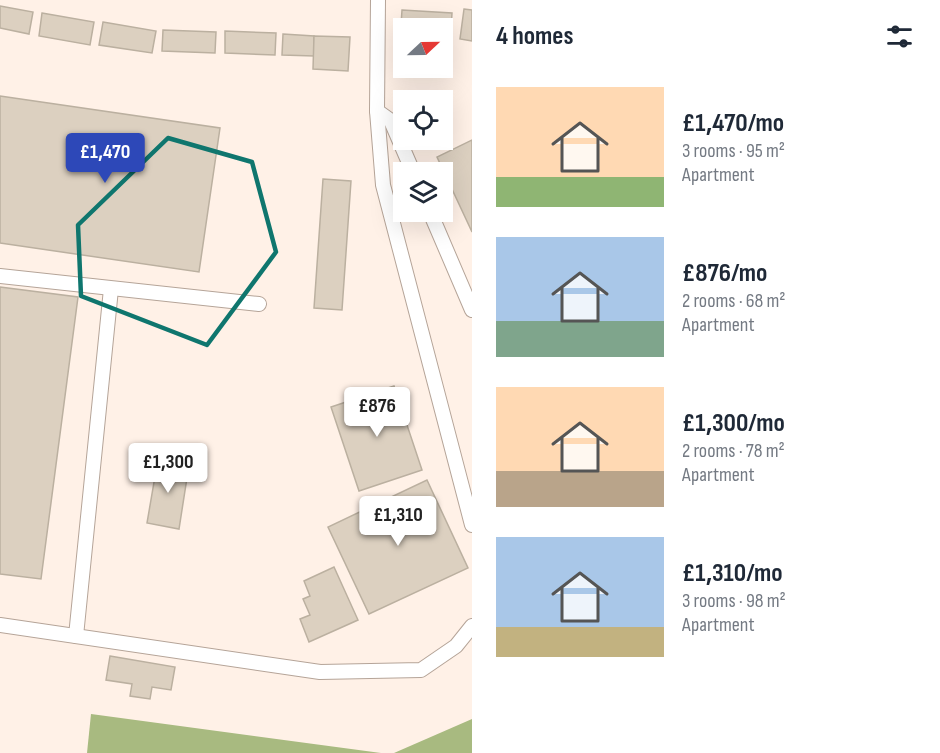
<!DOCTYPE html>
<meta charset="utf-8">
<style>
:root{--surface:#fff;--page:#f6f6f7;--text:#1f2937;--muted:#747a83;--accent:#2d48b8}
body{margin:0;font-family:"Sofia Sans Condensed",sans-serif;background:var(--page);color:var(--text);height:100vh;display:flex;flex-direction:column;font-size:22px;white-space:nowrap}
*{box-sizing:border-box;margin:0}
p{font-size:20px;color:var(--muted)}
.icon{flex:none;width:33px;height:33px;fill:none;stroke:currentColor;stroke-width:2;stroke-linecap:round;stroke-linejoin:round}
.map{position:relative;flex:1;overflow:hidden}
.details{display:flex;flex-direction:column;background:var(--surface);width:468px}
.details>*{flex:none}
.needle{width:39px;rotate:68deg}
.tools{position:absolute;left:393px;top:18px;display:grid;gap:12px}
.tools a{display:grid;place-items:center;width:60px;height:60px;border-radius:0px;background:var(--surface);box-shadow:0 6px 24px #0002;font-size:30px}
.price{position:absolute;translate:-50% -51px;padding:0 14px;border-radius:6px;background:#fff;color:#222;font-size:20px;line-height:39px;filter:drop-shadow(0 2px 3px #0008)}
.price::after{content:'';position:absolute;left:50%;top:36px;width:18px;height:14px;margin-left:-9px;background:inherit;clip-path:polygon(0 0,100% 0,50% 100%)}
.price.active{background:var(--accent);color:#fff}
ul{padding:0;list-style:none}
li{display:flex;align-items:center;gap:18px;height:150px;padding:0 24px}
li span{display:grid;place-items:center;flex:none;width:168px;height:120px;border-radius:0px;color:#555}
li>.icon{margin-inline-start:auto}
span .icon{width:72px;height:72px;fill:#fffc;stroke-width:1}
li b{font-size:26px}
h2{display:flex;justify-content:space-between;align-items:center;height:72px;padding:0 24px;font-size:26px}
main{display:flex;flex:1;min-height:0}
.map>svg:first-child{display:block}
.forest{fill:#a8ba80}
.building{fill:#dcd0c0;stroke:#bbb0a0;stroke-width:1.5}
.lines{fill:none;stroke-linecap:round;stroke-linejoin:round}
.lane-casing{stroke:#b5a498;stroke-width:16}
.lane{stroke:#fff;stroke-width:14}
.marked{fill:none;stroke:#0f766e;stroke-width:4.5;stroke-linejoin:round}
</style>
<main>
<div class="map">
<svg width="472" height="753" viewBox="0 0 472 753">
<rect width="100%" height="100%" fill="#fff1e7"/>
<g class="forest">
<path d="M 91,714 L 381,753 L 87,753 Z"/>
<path d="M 472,719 L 472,753 L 394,753 Z"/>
</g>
<g class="building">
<path d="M 0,6 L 33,12 L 29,34 L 0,28 Z"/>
<path d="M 464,9 L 472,10 L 472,41 L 460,39 Z"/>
<path d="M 402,10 L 452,13 L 450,45 L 442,44 L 442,28 L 404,28 L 404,42 L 400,41 Z"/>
<path d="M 42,13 L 94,22 L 90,45 L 39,36 Z"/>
<path d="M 103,22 L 156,31 L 152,53 L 99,45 Z"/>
<path d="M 163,30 L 216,32 L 215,53 L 162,51 Z"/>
<path d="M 225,31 L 276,33 L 275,55 L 225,53 Z"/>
<path d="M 283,34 L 314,36 L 314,56 L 282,55 Z"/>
<path d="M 314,36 L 350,37 L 348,71 L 313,69 Z"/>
<path d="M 0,96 L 220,128 L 199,272 L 0,243 Z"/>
<path d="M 472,140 L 472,232 L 437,157 Z"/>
<path d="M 323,179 L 351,181 L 342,310 L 314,308 Z"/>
<path d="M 0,287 L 78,297 L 41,579 L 0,574 Z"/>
<path d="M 394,386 L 422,470 L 359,491 L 331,407 Z"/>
<path d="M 158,459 L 189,465 L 179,529 L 147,523 Z"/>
<path d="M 427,480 L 468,568 L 369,614 L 328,527 Z"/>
<path d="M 334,567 L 358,620 L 309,642 L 300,619 L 310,615 L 303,599 L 310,596 L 304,581 Z"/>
<path d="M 110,656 L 175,667 L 171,690 L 152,687 L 150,699 L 130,696 L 132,684 L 106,680 Z"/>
</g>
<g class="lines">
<defs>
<g id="lane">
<path d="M 378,0 L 377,111 L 383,185 L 472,525"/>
<path d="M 377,111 L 391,121 L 413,172"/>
<path d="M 430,212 L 472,310"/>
<path d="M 0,276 L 259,304"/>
<path d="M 0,625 L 320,672 L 421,670 L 456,646 L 472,626"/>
<path d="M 76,636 L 111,289"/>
</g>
</defs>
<use href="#lane" class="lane-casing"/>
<use href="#lane" class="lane"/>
</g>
<path class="marked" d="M 168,138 L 252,162 L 276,252 L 207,345 L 81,296 L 78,225 Z"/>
</svg>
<div class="tools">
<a><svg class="needle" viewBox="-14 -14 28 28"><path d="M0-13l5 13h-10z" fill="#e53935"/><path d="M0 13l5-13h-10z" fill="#747a83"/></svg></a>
<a><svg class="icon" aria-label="locate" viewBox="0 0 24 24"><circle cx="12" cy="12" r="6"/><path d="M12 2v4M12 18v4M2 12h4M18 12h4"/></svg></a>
<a><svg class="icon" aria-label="layers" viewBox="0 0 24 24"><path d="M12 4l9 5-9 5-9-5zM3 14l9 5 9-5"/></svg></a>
</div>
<b class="price active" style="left:105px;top:184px">£1,470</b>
<b class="price" style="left:377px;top:438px">£876</b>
<b class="price" style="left:168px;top:494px">£1,300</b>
<b class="price" style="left:398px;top:547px">£1,310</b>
</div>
<section class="details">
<h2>4 homes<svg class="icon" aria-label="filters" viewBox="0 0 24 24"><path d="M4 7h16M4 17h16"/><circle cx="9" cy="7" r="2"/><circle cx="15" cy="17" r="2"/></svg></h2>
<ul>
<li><span style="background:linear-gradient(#ffd9b3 75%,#8fb573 0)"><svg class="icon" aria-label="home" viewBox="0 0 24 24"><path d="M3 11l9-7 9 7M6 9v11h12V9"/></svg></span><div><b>£1,470/mo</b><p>3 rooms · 95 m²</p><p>Apartment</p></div></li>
<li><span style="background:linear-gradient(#a9c7e8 70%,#7fa58c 0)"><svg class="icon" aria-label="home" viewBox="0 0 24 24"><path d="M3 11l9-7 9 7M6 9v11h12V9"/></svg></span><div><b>£876/mo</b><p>2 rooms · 68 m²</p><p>Apartment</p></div></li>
<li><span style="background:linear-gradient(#ffd9b3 70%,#b9a48a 0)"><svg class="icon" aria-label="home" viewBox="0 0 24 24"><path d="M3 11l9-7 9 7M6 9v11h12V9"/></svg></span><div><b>£1,300/mo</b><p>2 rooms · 78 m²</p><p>Apartment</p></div></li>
<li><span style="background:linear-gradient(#a9c7e8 75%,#c2b280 0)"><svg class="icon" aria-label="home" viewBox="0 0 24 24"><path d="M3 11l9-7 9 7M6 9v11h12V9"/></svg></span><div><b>£1,310/mo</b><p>3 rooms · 98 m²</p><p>Apartment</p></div></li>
</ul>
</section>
</main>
